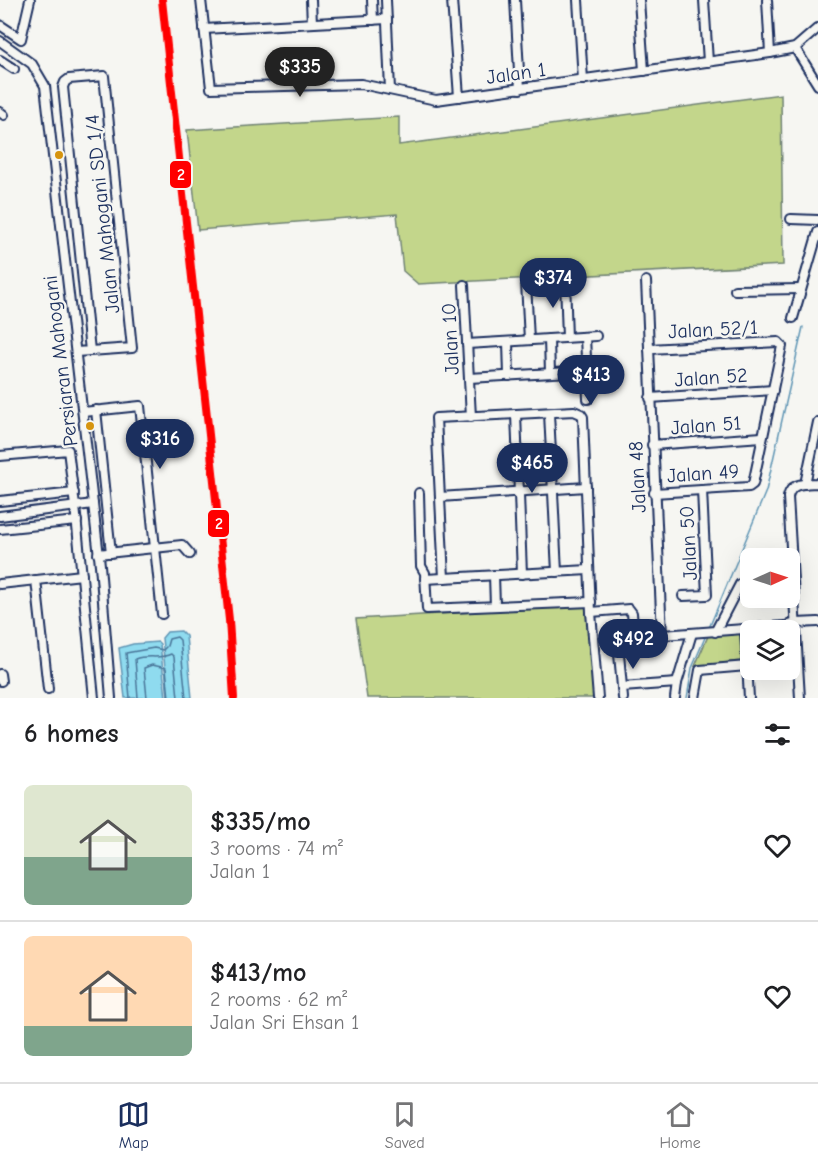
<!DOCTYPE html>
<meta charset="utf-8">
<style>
:root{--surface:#fff;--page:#f6f6f6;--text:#202124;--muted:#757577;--line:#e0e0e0;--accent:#1b2f5e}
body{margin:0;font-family:"Comic Neue",sans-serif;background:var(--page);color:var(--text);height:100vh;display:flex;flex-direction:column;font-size:22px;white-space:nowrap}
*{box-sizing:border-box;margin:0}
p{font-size:20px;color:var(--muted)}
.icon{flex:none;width:33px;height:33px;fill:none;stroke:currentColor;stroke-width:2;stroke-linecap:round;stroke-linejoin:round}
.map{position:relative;height:698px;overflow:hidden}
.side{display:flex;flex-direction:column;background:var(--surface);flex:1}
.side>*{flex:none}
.needle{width:39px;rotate:87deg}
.controls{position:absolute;left:740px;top:548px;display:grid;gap:12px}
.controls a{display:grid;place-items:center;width:60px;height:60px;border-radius:9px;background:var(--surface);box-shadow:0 6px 24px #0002;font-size:30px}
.price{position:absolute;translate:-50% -51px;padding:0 14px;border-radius:21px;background:var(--accent);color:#fff;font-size:20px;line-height:39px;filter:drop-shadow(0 2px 3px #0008)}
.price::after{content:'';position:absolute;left:50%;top:36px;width:18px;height:14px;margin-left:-9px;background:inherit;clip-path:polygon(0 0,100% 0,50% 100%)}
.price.active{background:#222;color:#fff}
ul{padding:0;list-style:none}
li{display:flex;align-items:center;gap:18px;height:150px;padding:0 24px}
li+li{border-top:2px solid var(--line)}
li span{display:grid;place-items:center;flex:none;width:168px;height:120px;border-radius:9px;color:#555}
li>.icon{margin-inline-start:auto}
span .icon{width:72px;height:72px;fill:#fffc;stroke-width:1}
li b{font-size:26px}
h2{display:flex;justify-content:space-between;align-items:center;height:72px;padding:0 24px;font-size:26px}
.dock{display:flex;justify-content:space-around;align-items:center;height:84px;border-top:2px solid var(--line);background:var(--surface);font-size:16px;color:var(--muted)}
.dock a{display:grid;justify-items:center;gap:3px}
.dock .active{color:var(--accent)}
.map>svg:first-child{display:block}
.green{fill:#c3d68b;stroke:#6f8274;stroke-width:1.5}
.water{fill:#8fdbef;stroke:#6196b5;stroke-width:1.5}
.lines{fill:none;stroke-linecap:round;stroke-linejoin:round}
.shore{stroke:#497498;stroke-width:1.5}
.stream{stroke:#6196b5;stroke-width:1.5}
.minor-casing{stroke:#1b2f5e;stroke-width:12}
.minor{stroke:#f6f6f2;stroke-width:8}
.rail-1-casing{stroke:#f6f6f2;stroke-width:12}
.rail-1{stroke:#f00;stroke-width:8}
.bus-dot{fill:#d6940e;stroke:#f6f6f2;stroke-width:2}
.labels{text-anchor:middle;stroke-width:5;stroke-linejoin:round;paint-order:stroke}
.street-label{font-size:20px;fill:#1b2f5e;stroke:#f6f6f2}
.line-badge{stroke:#f6f6f2;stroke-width:2}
.badge-label{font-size:16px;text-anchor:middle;font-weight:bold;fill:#fff}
</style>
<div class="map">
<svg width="818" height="698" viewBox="0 0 818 698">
<rect width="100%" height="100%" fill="#f6f6f2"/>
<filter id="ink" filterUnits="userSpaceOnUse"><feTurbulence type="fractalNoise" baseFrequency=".0167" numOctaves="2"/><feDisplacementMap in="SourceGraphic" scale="12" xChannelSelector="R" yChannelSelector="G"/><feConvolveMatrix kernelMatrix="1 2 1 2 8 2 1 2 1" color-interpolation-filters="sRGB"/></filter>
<g filter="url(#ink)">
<g class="green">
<path d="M 781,94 L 783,265 L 418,284 L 403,271 L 397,214 L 198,230 L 187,130 L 399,117 L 399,145 Z"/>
<path d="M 586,605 L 595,698 L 367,698 L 356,619 Z"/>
<path d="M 740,634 L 741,661 L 695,666 L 708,636 Z"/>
</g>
<g class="water">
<path d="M 181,631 L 186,636 L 192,698 L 168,698 L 162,638 L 167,632 Z"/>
<path d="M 158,642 L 160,644 L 166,698 L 125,698 L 119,648 L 133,644 Z"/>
</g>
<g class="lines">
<g class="shore">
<path d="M 130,698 L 126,653 L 154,648 L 163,650 L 167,646 L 169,639 L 177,637 L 180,640 L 186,698"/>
<path d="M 138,698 L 135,659 C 147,654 159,660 171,654 L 174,657 L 178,698"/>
<path d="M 147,698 L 144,668 L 152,665 L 166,668 L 169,698"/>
</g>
<g class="stream">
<path d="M 709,628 L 766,491 L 803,327"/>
<path d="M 687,698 L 692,668 L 706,635"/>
</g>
<defs>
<g id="minor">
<path d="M 201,0 L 211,88 L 361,84 L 436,100 L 770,53 L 795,48 L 818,28"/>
<path d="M 311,0 L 312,23"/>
<path d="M 372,0 L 373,20"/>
<path d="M 386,0 L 390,90"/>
<path d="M 452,0 L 459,97"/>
<path d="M 515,0 L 520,89"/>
<path d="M 578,0 L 583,80"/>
<path d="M 639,0 L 644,71"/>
<path d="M 704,0 L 708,62"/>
<path d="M 767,0 L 770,53"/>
<path d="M 0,25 L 21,39 L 30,0"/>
<path d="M 204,29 L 387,19"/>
<path d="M 0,41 L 32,64 L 45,86 L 100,565 L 111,698"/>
<path d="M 795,48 L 818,85"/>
<path d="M 0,60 L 14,69"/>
<path d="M 0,112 L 4,115"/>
<path d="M 791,219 L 818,220"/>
<path d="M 565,279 L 567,338"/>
<path d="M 646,281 L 662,635"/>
<path d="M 526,282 L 529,340"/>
<path d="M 464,285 L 471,417"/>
<path d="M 735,290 L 801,289"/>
<path d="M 793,318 L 818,232"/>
<path d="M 585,337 L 588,399"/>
<path d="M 549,339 L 550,373"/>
<path d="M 508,342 L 509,376"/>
<path d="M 467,344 L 596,336"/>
<path d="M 649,349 L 778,342 L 782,346 L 753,484 L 749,487 L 654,493"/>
<path d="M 76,352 L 132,348 L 104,76 L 69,79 L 65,82 L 63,87 L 90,351"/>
<path d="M 469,378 L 587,371"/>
<path d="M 650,398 L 773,390"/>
<path d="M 96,410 L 111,553"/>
<path d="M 83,412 L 140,406 L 162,614"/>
<path d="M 549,413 L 557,572"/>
<path d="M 516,414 L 522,574"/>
<path d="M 652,445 L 762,437"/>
<path d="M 0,456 L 68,450 L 75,506 L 94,698"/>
<path d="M 805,484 L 818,422"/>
<path d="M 419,493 L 421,566 L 425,573 L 427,609 L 591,602"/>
<path d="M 440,497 L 586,487"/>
<path d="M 0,501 L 74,493"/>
<path d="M 0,516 L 93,504"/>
<path d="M 0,529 L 77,521"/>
<path d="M 98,554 L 182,545 L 190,554"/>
<path d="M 494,575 L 495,606"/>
<path d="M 444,578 L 436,418 L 574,411 L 581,414 L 583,417 L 591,612 L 598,698"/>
<path d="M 425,579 L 589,570"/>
<path d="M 36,580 L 48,689"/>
<path d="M 0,584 L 82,575"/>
<path d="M 683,596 L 707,595 L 702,490"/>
<path d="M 591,612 L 629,609 L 632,613 L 634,637"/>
<path d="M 745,629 L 749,698"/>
<path d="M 715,632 L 740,584 L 750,581"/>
<path d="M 0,674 L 1,681"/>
<path d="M 622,687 L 677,683"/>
<path d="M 623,698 L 618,643 L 622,638 L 785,626 L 796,623 L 818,622"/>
<path d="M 675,698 L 677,683 L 692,633"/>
<path d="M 695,698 L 700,670 L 747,666"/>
<path d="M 800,698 L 788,497 C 791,482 805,484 818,483"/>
</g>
</defs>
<use href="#minor" class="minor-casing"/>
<use href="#minor" class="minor"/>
<defs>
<path id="rail-1" d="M 162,0 L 229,620 L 234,698"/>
</defs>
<use href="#rail-1" class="rail-1-casing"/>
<use href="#rail-1" class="rail-1"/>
</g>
</g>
<g class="bus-dot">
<circle cx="59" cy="155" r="5"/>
<circle cx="90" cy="426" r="5"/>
</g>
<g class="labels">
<g class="street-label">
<text transform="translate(516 73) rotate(-8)" y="7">Jalan 1</text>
<text transform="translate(102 214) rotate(-96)" y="7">Jalan Mahogani SD 1/4</text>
<text transform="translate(713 329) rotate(-3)" y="7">Jalan 52/1</text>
<text transform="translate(450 339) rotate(-93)" y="7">Jalan 10</text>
<text transform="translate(60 361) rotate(-97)" y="7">Persiaran Mahogani</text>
<text transform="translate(711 377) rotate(-4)" y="7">Jalan 52</text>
<text transform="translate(706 425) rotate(-4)" y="7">Jalan 51</text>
<text transform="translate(703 473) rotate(-4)" y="7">Jalan 49</text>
<text transform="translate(637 477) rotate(-93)" y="7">Jalan 48</text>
<text transform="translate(688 543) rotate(-93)" y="7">Jalan 50</text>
</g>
</g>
<g class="line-badge">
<rect x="169" y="160" width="23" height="29" rx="6" fill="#f00"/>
<rect x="207" y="509" width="23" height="29" rx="6" fill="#f00"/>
</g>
<g class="badge-label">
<text x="181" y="180">2</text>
<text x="219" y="529">2</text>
</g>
</svg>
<div class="controls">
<a><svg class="needle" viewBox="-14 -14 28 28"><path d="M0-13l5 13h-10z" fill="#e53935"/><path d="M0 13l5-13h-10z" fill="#757577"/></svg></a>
<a><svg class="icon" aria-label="layers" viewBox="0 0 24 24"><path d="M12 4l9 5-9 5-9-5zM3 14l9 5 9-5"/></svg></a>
</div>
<b class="price active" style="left:300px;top:98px">$335</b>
<b class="price" style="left:553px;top:309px">$374</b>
<b class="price" style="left:591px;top:406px">$413</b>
<b class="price" style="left:160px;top:470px">$316</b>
<b class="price" style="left:532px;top:494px">$465</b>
<b class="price" style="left:633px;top:670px">$492</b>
</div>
<section class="side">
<h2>6 homes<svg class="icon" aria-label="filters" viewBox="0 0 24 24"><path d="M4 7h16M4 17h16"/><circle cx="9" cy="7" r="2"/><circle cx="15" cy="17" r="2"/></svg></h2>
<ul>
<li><span style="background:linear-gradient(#dfe7d0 60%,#7fa58c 0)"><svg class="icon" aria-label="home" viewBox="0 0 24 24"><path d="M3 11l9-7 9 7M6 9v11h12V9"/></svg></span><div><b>$335/mo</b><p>3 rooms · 74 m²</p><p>Jalan 1</p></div><svg class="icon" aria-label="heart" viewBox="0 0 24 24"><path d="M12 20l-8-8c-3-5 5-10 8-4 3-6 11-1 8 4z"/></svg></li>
<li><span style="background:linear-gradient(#ffd9b3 75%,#7fa58c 0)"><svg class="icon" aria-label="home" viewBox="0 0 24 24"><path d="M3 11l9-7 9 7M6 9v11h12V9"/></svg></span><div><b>$413/mo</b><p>2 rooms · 62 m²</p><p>Jalan Sri Ehsan 1</p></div><svg class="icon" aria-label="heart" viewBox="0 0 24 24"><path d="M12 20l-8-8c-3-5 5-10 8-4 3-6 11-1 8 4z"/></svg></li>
</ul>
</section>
<nav class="dock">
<a class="active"><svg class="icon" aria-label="map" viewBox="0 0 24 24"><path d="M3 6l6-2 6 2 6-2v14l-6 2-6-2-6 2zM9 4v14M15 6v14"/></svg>Map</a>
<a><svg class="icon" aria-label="saved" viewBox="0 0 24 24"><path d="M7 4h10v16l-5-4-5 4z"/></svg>Saved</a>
<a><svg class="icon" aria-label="home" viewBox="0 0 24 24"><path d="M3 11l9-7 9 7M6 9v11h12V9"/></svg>Home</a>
</nav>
